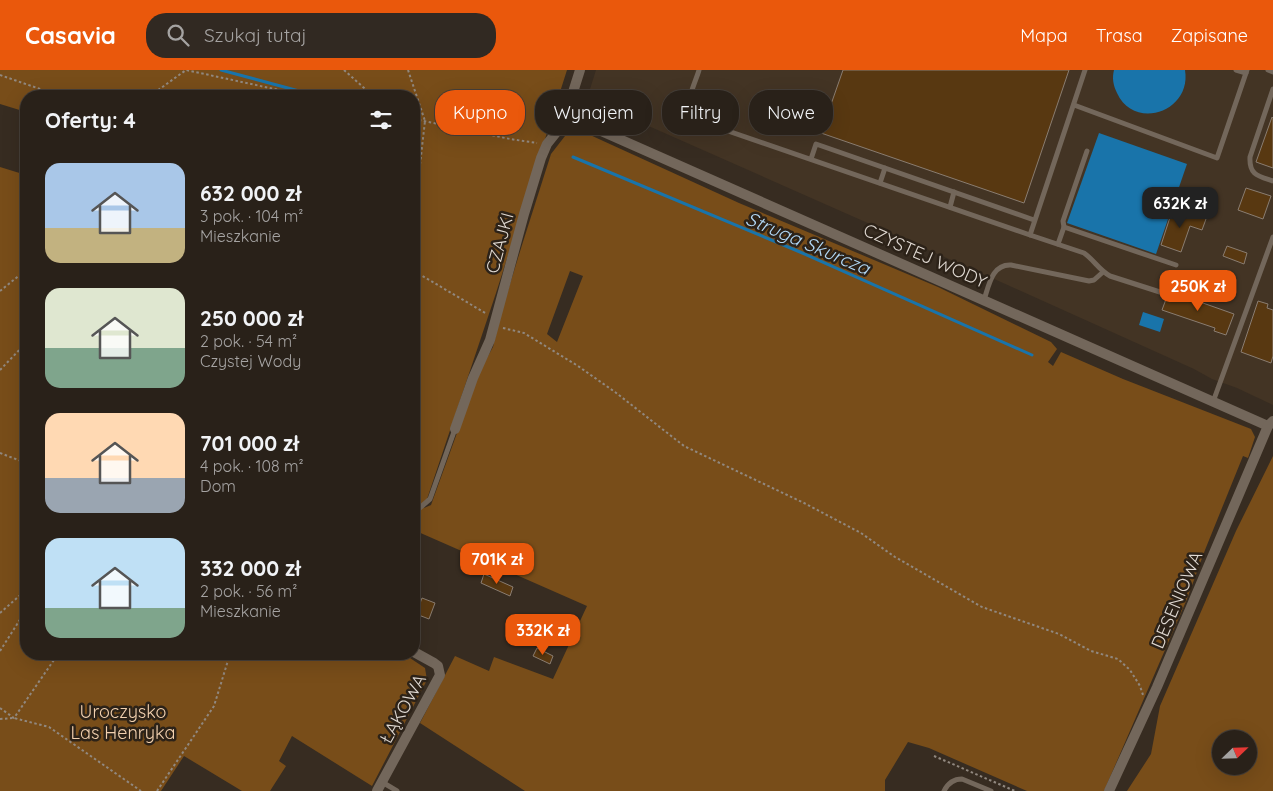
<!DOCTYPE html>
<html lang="pl">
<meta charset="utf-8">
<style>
:root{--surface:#292119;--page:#312922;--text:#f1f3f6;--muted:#a5a3a2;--line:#453e38;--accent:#ea580c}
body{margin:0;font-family:Quicksand,sans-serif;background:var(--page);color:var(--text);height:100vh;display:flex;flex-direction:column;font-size:19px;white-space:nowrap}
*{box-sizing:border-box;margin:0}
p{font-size:16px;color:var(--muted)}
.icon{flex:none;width:28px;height:28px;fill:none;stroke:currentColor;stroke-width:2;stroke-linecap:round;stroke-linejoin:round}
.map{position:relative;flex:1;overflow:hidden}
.sheet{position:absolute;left:20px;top:20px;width:400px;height:570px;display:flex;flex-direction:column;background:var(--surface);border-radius:20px;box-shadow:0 5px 20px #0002,0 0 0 1px var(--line)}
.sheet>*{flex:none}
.hud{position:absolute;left:435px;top:20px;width:475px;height:45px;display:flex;gap:10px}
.needle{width:32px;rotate:67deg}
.fabs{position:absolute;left:1212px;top:660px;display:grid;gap:10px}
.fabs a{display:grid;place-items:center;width:45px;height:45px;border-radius:50%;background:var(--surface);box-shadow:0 5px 20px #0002,0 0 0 1px var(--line);font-size:25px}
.price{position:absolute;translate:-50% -42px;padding:0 11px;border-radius:10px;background:var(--accent);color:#fff;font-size:16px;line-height:32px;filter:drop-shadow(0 1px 2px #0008)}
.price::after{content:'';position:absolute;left:50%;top:30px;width:15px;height:11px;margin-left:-8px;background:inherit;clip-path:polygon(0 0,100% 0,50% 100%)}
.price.active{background:#222;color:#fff}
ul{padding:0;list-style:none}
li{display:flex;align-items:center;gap:15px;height:125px;padding:0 25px}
li span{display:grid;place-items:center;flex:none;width:140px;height:100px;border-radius:15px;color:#555}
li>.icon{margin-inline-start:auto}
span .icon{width:60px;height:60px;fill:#fffc;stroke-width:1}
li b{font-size:21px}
h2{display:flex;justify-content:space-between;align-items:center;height:60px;padding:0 25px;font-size:21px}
.pill{padding:0 18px;border-radius:20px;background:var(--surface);box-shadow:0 5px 20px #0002,0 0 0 1px var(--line);font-size:18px;line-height:45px}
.pill.active{background:var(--accent);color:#fff}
header{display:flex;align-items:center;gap:30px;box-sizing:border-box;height:70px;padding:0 25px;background:var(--accent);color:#fff}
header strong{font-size:24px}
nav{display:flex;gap:28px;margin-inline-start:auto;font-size:18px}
.search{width:350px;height:45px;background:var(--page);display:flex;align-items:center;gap:12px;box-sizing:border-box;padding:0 18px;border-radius:20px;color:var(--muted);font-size:19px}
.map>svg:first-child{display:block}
.built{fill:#433424}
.green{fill:#784d19;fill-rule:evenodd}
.water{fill:#1974aa}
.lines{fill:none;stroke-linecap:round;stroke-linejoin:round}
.stream{stroke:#1974aa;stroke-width:3}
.building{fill:#583811;stroke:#8a7d71}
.path{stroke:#91887f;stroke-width:2;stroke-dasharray:2.5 2.5;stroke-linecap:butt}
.lane{stroke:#73675b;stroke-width:5}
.street{stroke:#73675b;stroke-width:10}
.labels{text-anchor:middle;stroke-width:5;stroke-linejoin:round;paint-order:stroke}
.street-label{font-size:18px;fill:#dfd8d1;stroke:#2c2218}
.park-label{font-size:18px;fill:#f3d1af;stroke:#2c2218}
.water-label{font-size:19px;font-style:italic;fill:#b2d9f7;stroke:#2c2218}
</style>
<header>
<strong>Casavia</strong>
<div class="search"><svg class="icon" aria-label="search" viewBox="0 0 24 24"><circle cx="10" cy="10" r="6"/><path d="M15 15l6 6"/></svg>Szukaj tutaj</div>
<nav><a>Mapa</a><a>Trasa</a><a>Zapisane</a></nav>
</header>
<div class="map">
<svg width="1273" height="721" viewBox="0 0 1273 721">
<rect width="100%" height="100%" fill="#372c21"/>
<path class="built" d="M 596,0 L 1273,0 L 1273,335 L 1237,318 L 1212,309 L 1194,299 L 992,208 L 592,31 L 590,19 Z"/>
<g class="green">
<path d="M 0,0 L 567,0 L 496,223 L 424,438 L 431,435 L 479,302 L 493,277 L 502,240 L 522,175 L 551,84 L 565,66 L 577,59 L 739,133 L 938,217 L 1051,272 L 1057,279 L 1048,292 L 1053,296 L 1061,282 L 1123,309 L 1251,359 L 1255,367 L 1248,388 L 1243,386 L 1205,480 L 1187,529 L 1104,721 L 1027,721 L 929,678 L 908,672 L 885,710 L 885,721 L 525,721 L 420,653 L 455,586 L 489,601 L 494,587 L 553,609 L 587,536 L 416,461 L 414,468 L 414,26 L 26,26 L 26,42 L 0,34 ZM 570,201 L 583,206 L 557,272 L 547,264 Z"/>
<path d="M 0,97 L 26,105 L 26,584 L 404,584 L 425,598 L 427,610 L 372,716 L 292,666 L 279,691 L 286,696 L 270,721 L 242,721 L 184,686 L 161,721 L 0,721 Z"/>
<path d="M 1273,386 L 1273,721 L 1127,721 L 1151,684 L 1160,636 L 1236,461 ZM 1221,669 L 1249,669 L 1249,696 L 1221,696 Z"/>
</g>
<g class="water">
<path d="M 1114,0 L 1185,0 C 1192,42 1134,61 1117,23 C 1113,15 1112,8 1114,0 Z"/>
<path d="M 1099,63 L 1187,94 L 1156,184 L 1067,153 Z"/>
<path d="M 1143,242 L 1164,249 L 1160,262 L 1139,255 Z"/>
</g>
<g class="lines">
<g class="stream">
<path d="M 221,0 L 299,21"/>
<path d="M 573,87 L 800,182 L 1032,285"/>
</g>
</g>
<g class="building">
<path d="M 843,0 L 1069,0 L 1024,133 L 821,63 Z"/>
<path d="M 1272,47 L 1273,48 L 1273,98 L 1256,92 Z"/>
<path d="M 1246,118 L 1271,126 L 1263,149 L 1238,140 Z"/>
<path d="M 1173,138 L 1206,149 L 1202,160 L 1190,156 L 1181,182 L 1161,175 Z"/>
<path d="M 1227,176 L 1247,183 L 1244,194 L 1223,186 Z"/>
<path d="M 1169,221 L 1234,244 L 1226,265 L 1214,261 L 1215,258 L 1162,240 Z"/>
<path d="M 1258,231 L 1268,234 L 1267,238 L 1273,240 L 1273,286 L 1271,293 L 1241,282 Z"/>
<path d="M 484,504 L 513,517 L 510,526 L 481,513 Z"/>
<path d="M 422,528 L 435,533 L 429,549 L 416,544 Z"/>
<path d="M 537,578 L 553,586 L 550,594 L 533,586 Z"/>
</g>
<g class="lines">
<g class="path">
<path d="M 344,0 L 373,26"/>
<path d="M 408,0 L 425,51 L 414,147"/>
<path d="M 0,5 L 60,26"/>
<path d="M 150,26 L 186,0 L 307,26"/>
<path d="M 414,49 L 510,69 L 537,73"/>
<path d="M 414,201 L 487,244"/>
<path d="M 0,221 L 26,200"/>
<path d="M 503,258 L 524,263 L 578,296 L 615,322 L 684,376 L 804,433 L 861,463 L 895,487 L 982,537 L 1059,564 L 1091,581 L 1118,589 L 1130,600 L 1140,616 L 1143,625"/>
<path d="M 0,300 L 26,273"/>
<path d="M 0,383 L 26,393"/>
<path d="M 0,543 L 26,520"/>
<path d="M 0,581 L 21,548 L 26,528"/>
<path d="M 0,638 L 14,648 L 58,584"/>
<path d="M 0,649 L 14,648 L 49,657 L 141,721"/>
<path d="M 934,686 L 1015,721"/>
<path d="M 157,721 L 214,636 L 230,584"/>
</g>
<g class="lane">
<path d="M 699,0 C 696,11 685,32 690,43 C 692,46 696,49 699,51 L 1030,165 L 1085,0"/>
<path d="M 1236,0 L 1246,3"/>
<path d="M 1268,0 L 1273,2"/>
<path d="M 1273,19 L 1250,87 C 1249,105 1258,106 1273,111"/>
<path d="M 1074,35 L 1217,88 L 1247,0"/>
<path d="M 811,89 L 816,74 L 1034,150"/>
<path d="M 880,113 L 885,98"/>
<path d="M 950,137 L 954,122"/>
<path d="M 1064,157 L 1176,195"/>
<path d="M 1030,165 L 1084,183 C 1094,190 1099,200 1110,206 L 1163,223"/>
<path d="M 1058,174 L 1064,157 L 1063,151 L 1087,81"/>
<path d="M 984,230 C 989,215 992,194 1011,195 L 1089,211 L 1094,210 L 1103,202"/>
<path d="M 1213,332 L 1273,167"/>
<path d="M 414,443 L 430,429 L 455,359"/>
<path d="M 382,712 L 397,721"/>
<path d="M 944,721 C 948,713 953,709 962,709 L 991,721"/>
</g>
<g class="street">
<path d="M 580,0 L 568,38 L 574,49 L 1268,356"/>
<path d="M 455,359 L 473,308 L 490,270 L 524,144 L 541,88 L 547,74 L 571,44"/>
<path d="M 377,721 L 440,605 L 438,596 L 434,593 L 414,582"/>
<path d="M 1109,721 L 1157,617 L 1268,356 L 1273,351"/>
</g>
</g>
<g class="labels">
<g class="street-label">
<text transform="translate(500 173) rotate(-75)" y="6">CZAJKI</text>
<text transform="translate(925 186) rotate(24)" y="6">CZYSTEJ WODY</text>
<text transform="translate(1177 530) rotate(-67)" y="6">DESENIOWA</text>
<text transform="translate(403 639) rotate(-61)" y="6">ŁĄKOWA</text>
</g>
<g class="park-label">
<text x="123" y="648">Uroczysko<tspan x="123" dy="21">Las Henryka</tspan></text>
</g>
<g class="water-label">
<text transform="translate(808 173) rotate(23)" y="7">Struga Skurcza</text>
</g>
</g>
</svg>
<div class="fabs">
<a><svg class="needle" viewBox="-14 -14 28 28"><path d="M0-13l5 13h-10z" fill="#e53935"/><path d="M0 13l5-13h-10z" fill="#a5a3a2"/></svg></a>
</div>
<b class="price active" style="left:1180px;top:159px">632K zł</b>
<b class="price" style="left:1198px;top:242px">250K zł</b>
<b class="price" style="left:497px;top:515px">701K zł</b>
<b class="price" style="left:543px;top:586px">332K zł</b>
<div class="hud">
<a class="pill active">Kupno</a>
<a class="pill">Wynajem</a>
<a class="pill">Filtry</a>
<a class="pill">Nowe</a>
</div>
<section class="sheet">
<h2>Oferty: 4<svg class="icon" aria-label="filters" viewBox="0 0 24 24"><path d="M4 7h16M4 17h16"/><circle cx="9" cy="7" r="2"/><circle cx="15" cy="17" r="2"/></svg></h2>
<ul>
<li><span style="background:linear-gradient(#a9c7e8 65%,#c2b280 0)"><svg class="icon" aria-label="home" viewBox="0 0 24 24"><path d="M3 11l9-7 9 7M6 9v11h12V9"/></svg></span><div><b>632 000 zł</b><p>3 pok. · 104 m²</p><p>Mieszkanie</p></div></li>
<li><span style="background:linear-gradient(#dfe7d0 60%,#7fa58c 0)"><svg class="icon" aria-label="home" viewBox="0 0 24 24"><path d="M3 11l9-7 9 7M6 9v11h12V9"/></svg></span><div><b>250 000 zł</b><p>2 pok. · 54 m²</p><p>Czystej Wody</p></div></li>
<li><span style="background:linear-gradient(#ffd9b3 65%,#9aa5b1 0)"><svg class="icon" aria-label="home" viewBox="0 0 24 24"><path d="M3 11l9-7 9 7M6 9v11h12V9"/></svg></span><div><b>701 000 zł</b><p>4 pok. · 108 m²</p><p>Dom</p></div></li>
<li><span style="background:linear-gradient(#bfe0f5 70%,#7fa58c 0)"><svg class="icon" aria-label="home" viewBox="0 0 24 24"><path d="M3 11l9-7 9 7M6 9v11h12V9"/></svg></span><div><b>332 000 zł</b><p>2 pok. · 56 m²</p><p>Mieszkanie</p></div></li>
</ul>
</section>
</div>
